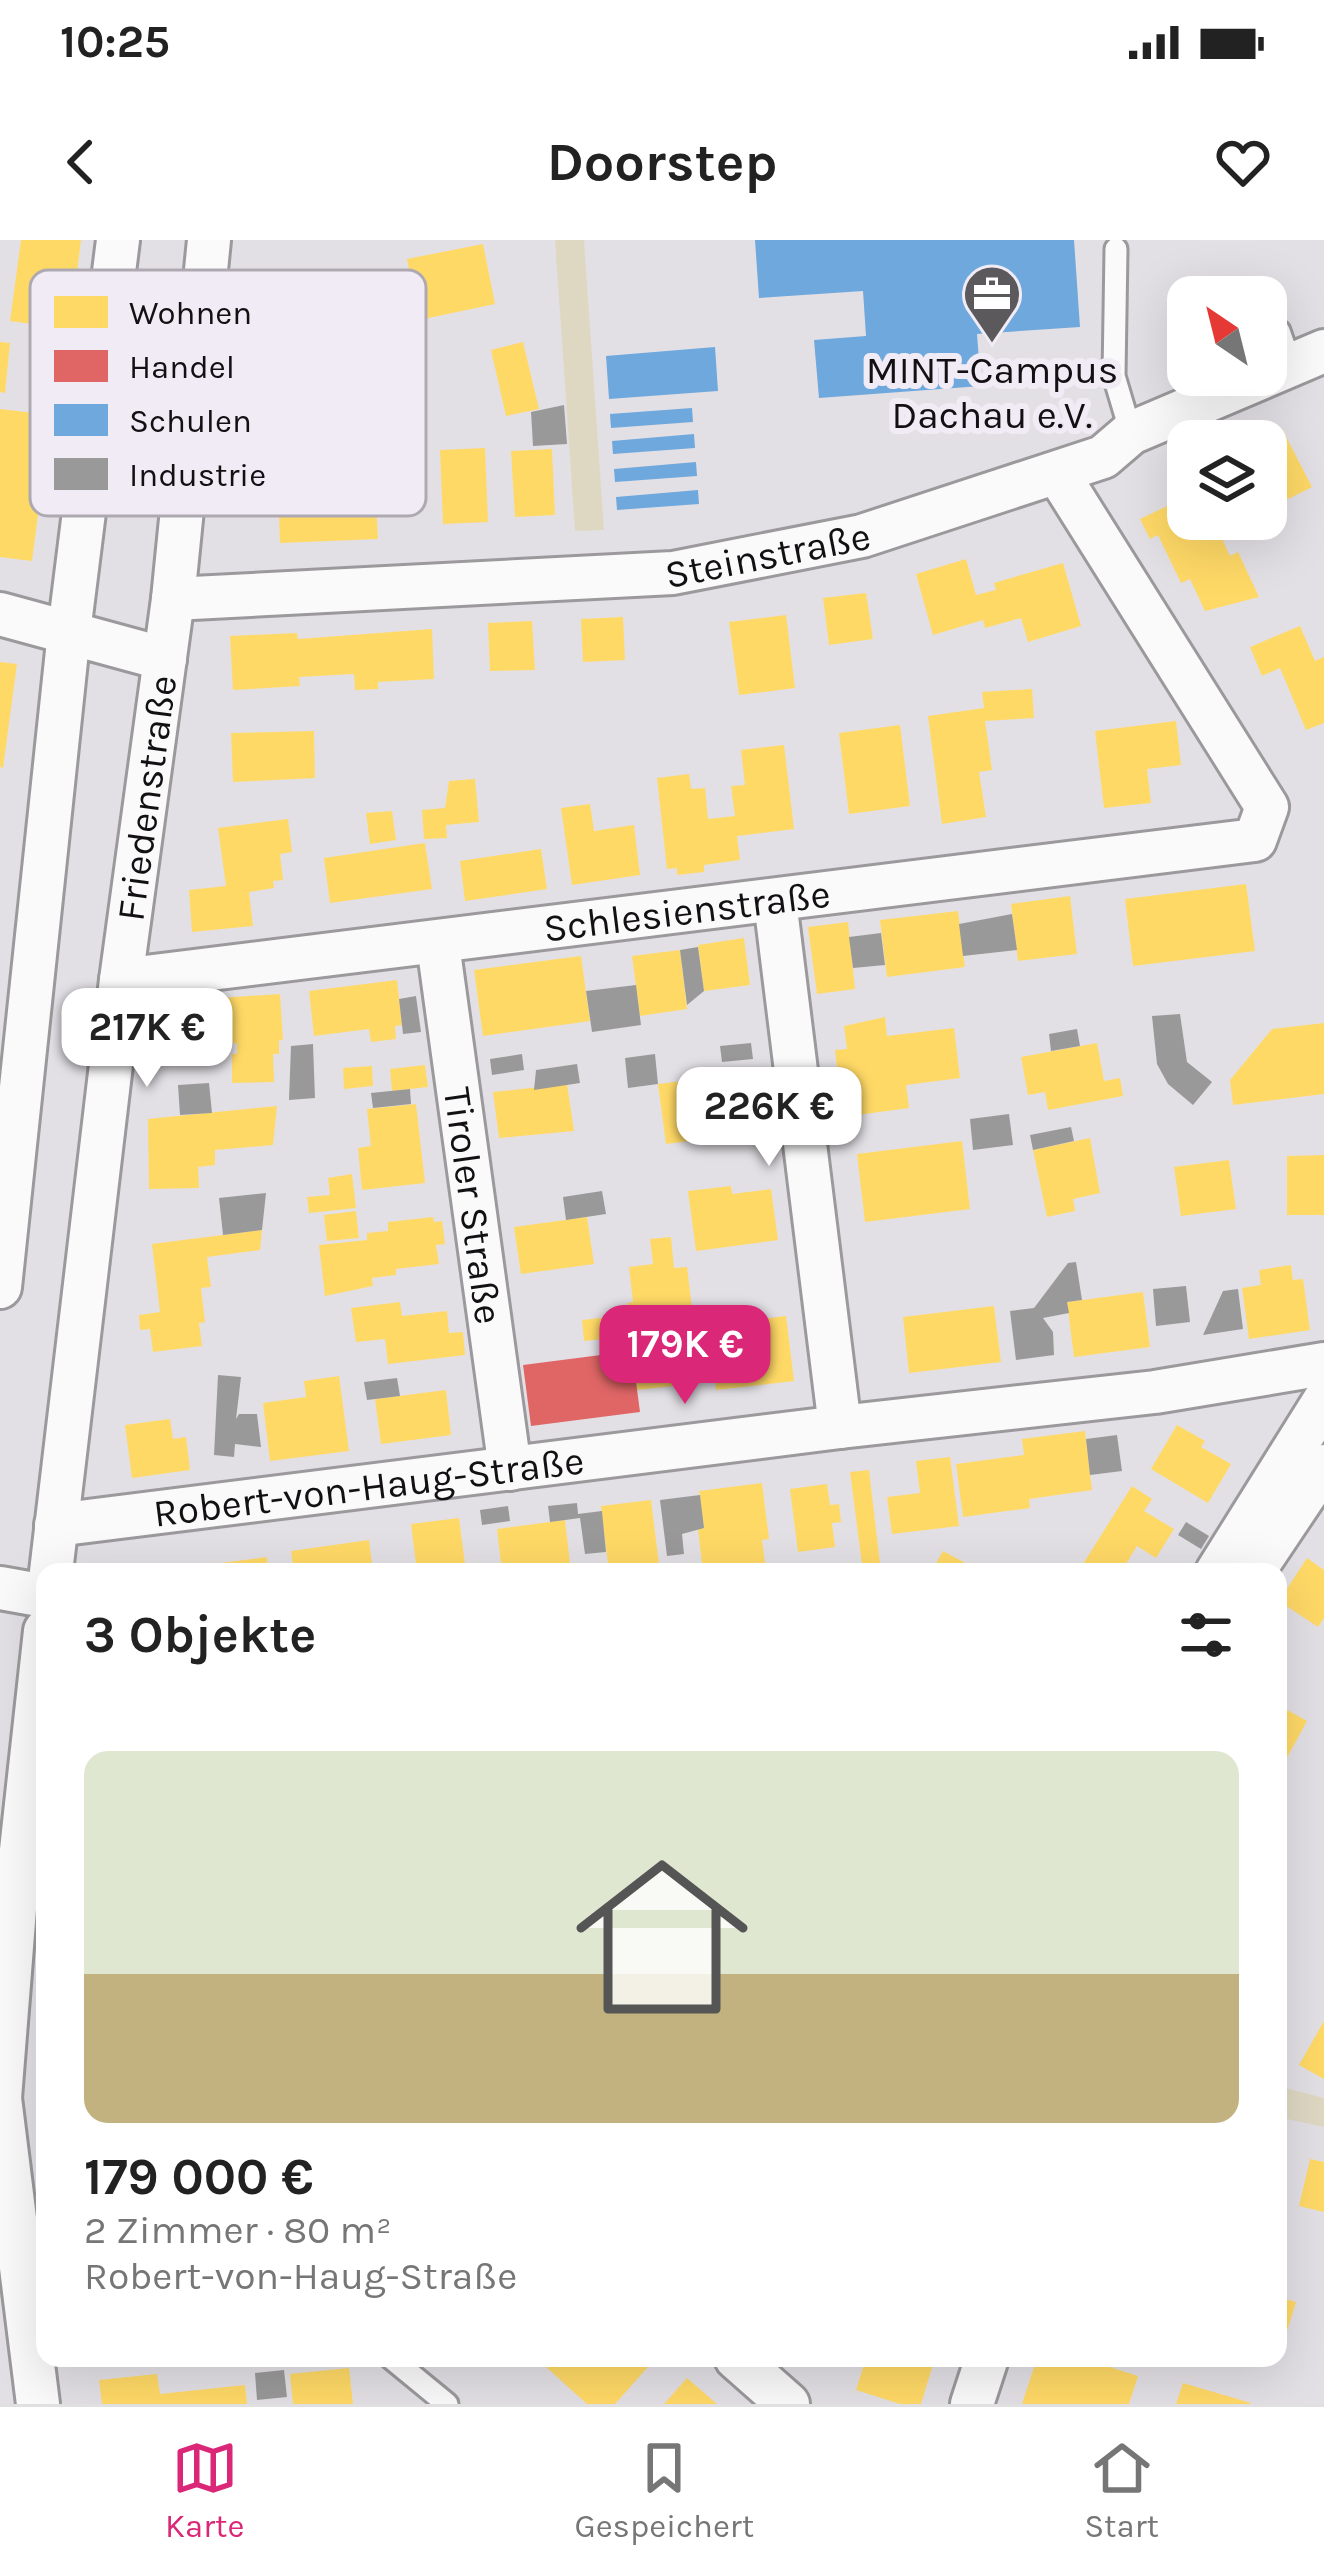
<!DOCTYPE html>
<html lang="de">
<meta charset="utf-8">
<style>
:root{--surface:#fff;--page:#f6f6f6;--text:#222;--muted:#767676;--line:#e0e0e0;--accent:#db2777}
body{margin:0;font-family:Karla,sans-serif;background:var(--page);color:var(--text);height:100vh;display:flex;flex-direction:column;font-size:45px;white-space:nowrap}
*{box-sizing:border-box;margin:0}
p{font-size:39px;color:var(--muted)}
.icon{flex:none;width:66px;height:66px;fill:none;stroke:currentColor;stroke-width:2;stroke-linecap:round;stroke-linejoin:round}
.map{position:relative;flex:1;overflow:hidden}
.details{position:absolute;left:36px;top:1323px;width:1251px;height:804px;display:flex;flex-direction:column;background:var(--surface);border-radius:24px;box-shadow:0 12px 48px #0002}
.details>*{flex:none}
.needle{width:78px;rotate:325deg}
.buttons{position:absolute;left:1167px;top:36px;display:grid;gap:24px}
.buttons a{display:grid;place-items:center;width:120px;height:120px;border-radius:24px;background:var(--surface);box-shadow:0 12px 48px #0002;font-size:60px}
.price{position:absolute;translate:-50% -102px;padding:0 27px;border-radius:24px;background:#fff;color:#222;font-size:39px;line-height:78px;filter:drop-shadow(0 3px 6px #0008)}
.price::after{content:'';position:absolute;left:50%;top:72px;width:36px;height:27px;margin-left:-18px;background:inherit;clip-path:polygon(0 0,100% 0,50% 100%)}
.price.selected{background:var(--accent);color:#fff}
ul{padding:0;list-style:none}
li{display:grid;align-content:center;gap:24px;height:636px;padding:0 48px}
li span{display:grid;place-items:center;height:372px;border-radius:24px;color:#555}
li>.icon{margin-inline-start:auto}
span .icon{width:216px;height:216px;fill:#fffc;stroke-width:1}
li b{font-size:51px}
h2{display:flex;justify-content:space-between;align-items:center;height:144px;padding:0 48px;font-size:51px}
.status{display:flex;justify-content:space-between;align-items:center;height:84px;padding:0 60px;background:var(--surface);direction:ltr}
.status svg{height:33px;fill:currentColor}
header{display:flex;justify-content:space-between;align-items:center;height:156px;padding:0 48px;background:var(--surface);font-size:54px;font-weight:700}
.menu{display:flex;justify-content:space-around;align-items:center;height:168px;border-top:3px solid var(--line);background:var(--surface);font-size:33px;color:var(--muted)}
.menu a{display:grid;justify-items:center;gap:6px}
.menu .selected{color:var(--accent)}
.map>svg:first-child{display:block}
.green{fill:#ded8c3}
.homes{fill:#ffd966}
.shops{fill:#e06666}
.schools{fill:#6fa8dc}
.industry{fill:#999}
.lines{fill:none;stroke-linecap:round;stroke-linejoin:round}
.lane-casing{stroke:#9c999d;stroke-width:27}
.street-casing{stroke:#9c999d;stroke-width:48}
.lane{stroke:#fbfafb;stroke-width:21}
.street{stroke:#fbfafb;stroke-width:42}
.labels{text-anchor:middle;stroke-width:12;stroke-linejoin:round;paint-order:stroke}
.poi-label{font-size:39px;fill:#121013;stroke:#f1ebf5}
.street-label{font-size:39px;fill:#121013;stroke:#f1ebf5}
.key{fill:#f1ebf5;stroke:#aea9b1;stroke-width:3}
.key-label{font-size:33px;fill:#121013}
</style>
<div class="status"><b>10:25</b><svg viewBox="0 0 49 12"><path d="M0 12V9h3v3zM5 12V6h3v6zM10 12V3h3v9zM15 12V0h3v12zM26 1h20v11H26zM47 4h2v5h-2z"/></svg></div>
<header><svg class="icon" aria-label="back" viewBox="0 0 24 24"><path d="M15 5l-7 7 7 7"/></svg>Doorstep<svg class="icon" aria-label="heart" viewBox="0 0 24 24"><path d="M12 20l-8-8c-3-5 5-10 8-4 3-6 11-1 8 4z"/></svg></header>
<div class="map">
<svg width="1324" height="2164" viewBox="0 0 1324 2164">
<rect width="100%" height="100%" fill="#e3e0e5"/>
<g class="green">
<path d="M 555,0 L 584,0 L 604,290 L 575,291 Z"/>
<path d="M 1278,1846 L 1324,1858 L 1324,1887 L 1278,1877 Z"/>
</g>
<g class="homes">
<path d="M 21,0 L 81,0 L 70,89 L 10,81 Z"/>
<path d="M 483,4 L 495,64 L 419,80 L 407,19 Z"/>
<path d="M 0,102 L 10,103 L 5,153 L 0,152 Z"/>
<path d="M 523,102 L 539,169 L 506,176 L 491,110 Z"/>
<path d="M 0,169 L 51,175 L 32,321 L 0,317 Z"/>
<path d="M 1282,189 L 1312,247 L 1266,270 L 1266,201 L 1258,201 Z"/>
<path d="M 485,208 L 488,282 L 443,284 L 440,210 Z"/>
<path d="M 552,209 L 555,275 L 515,277 L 511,211 Z"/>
<path d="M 375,244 L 378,299 L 280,303 L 278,249 Z"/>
<path d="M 1188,256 L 1188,279 L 1213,279 L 1230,316 L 1238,312 L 1259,357 L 1205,371 L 1190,339 L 1181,343 L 1158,295 L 1150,299 L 1140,279 Z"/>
<path d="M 966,319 L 976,355 L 996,350 L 994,343 L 1063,323 L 1081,386 L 1028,402 L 1021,378 L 985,388 L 983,380 L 933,395 L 916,334 Z"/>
<path d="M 866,353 L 873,399 L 829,405 L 823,358 Z"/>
<path d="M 786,375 L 795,448 L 739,455 L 729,382 Z"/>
<path d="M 623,377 L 625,420 L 583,422 L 581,379 Z"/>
<path d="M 532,381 L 535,430 L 490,431 L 488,383 Z"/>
<path d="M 1300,386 L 1315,421 L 1324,417 L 1324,483 L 1306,490 L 1280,428 L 1262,436 L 1250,407 Z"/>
<path d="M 432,389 L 434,439 L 378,442 L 378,449 L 355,450 L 354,434 L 299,437 L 300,446 L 233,450 L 230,396 L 297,393 L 298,399 Z"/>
<path d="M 0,422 L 17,424 L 3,528 L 0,527 Z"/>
<path d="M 1032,449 L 1034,478 L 985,481 L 992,530 L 979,532 L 986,577 L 942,584 L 928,476 L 984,468 L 982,452 Z"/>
<path d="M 1176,481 L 1181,525 L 1147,529 L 1151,563 L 1104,568 L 1095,491 Z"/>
<path d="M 900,485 L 910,566 L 849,574 L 839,493 Z"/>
<path d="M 314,491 L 315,538 L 233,542 L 231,493 Z"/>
<path d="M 784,505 L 794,589 L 737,596 L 740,620 L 704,625 L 704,632 L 677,635 L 677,628 L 667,629 L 657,538 L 689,534 L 691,549 L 705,548 L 708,579 L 735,576 L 731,546 L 745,545 L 741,510 Z"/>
<path d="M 475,539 L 479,582 L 446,585 L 447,598 L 424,599 L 422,570 L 445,568 L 449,541 Z"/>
<path d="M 590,564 L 594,591 L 634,585 L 640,635 L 572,645 L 561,568 Z"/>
<path d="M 392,571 L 396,600 L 370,604 L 366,573 Z"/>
<path d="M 288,579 L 292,612 L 280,614 L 283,640 L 273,641 L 274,648 L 249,652 L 253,686 L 192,692 L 189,650 L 226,646 L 218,588 Z"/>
<path d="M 425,603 L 432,649 L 330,663 L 324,618 Z"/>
<path d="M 541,609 L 547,649 L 465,661 L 460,621 Z"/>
<path d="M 1246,644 L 1255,711 L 1133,726 L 1125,659 Z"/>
<path d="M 1070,656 L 1077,714 L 1018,721 L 1011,664 Z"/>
<path d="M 958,671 L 965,727 L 887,737 L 880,680 Z"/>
<path d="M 848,682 L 855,749 L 817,754 L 808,687 Z"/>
<path d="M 744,698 L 750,745 L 704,751 L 698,705 Z"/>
<path d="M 680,710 L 687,769 L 640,776 L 632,716 Z"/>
<path d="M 581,716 L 590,781 L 483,796 L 474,730 Z"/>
<path d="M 397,740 L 402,785 L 395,786 L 396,799 L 371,802 L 369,789 L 314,796 L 309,751 Z"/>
<path d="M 280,754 L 283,800 L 279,800 L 279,814 L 273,814 L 274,842 L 232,843 L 232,814 L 237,814 L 237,803 L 208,805 L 205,759 Z"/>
<path d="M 885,777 L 887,796 L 954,788 L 960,838 L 906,845 L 909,868 L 843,877 L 835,810 L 847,809 L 844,786 Z"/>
<path d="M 1324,783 L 1324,854 L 1233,865 L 1230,840 L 1272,789 Z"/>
<path d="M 1097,803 L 1104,841 L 1120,838 L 1123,856 L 1048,870 L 1045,852 L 1028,855 L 1021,817 Z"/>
<path d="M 425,825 L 428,847 L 392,851 L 390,829 Z"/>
<path d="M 372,826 L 373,846 L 344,849 L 343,828 Z"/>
<path d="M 760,832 L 767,891 L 666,904 L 658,844 Z"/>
<path d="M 567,844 L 574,891 L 499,898 L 493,852 Z"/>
<path d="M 416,864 L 425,943 L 362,950 L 358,908 L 371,906 L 367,869 Z"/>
<path d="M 277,866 L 273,905 L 215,910 L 215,925 L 198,927 L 199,948 L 149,949 L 148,879 Z"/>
<path d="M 1090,898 L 1100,953 L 1073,959 L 1075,971 L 1047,977 L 1033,910 Z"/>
<path d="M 962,901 L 970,969 L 865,982 L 857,914 Z"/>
<path d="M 1324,915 L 1324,975 L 1287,975 L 1287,916 Z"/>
<path d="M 1229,920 L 1236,969 L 1181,976 L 1174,927 Z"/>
<path d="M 352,934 L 356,968 L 309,973 L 307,957 L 330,955 L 328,938 Z"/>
<path d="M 731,946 L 732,954 L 771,949 L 778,1000 L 696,1011 L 688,951 Z"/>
<path d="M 356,971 L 359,998 L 327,1001 L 324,975 Z"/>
<path d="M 433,977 L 434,982 L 442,981 L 445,1004 L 436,1005 L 439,1024 L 396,1029 L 396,1035 L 372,1038 L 373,1046 L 325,1056 L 319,1005 L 367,1000 L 367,993 L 388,991 L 388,982 Z"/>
<path d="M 587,977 L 594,1024 L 521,1034 L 514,987 Z"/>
<path d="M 262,990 L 260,1010 L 207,1017 L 211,1047 L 201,1048 L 205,1082 L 199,1083 L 202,1106 L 153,1112 L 150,1089 L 140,1090 L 139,1075 L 160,1072 L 152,1004 Z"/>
<path d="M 671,997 L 674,1028 L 687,1027 L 696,1101 L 704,1100 L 709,1142 L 637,1150 L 631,1096 L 584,1101 L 582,1080 L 628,1075 L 627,1063 L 633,1062 L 629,1027 L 653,1024 L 650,999 Z"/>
<path d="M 1291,1025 L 1293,1040 L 1303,1039 L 1310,1090 L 1249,1099 L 1242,1048 L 1261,1045 L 1259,1030 Z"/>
<path d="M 1143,1052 L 1150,1107 L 1074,1117 L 1067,1062 Z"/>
<path d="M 400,1062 L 402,1076 L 447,1071 L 449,1093 L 463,1092 L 465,1115 L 388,1124 L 385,1099 L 356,1102 L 351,1068 Z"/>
<path d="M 994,1066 L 1001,1122 L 909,1133 L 903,1077 Z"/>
<path d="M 786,1076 L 794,1141 L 716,1150 L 709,1086 Z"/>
<path d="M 339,1136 L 349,1211 L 270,1221 L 263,1163 L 306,1157 L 304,1141 Z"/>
<path d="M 446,1150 L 451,1195 L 381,1204 L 375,1159 Z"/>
<path d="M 170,1179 L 173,1199 L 186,1197 L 190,1230 L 132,1238 L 125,1185 Z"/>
<path d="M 1177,1185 L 1205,1201 L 1201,1207 L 1231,1224 L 1208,1263 L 1151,1229 Z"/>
<path d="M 1085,1191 L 1092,1250 L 1029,1259 L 1030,1268 L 963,1277 L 956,1224 L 1024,1215 L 1022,1199 Z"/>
<path d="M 950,1217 L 959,1286 L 892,1294 L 887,1257 L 920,1253 L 916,1221 Z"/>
<path d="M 869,1230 L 881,1332 L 863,1332 L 850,1232 Z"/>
<path d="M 762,1243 L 769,1299 L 762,1300 L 766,1331 L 703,1332 L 698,1289 L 704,1288 L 699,1251 Z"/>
<path d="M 827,1244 L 830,1265 L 839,1264 L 841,1282 L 832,1283 L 835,1307 L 798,1312 L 790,1249 Z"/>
<path d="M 1132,1246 L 1152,1259 L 1144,1271 L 1174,1289 L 1156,1318 L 1137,1306 L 1121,1332 L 1078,1332 Z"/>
<path d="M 651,1260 L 660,1332 L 609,1332 L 601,1266 Z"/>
<path d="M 459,1278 L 466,1332 L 417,1332 L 411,1284 Z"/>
<path d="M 565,1280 L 571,1332 L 502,1332 L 497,1289 Z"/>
<path d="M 369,1300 L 373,1332 L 294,1332 L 291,1311 Z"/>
<path d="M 943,1311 L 982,1332 L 931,1332 Z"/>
<path d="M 267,1317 L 268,1332 L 222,1332 L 221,1323 Z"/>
<path d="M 1307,1318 L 1324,1330 L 1324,1378 L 1318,1387 L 1279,1361 Z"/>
<path d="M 1278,1465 L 1307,1481 L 1283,1525 L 1278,1522 Z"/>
<path d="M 1324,1781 L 1324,1839 L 1299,1825 Z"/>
<path d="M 1310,1919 L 1324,1922 L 1324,1972 L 1299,1966 Z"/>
<path d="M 1278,2057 L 1296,2062 L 1279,2117 L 1278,2117 Z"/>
<path d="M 536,2118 L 656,2118 L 615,2164 L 587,2164 Z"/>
<path d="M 866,2118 L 935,2118 L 921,2164 L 900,2164 L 856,2150 Z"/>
<path d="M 1037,2118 L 1081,2118 L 1138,2136 L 1129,2164 L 1022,2164 Z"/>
<path d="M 349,2128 L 353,2164 L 293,2164 L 290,2134 Z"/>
<path d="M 157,2134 L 160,2154 L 245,2145 L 247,2164 L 102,2164 L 99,2140 Z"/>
<path d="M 687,2138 L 717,2164 L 664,2164 Z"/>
<path d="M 1183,2143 L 1251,2163 L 1250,2164 L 1176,2164 Z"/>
</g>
<path class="shops" d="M 632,1111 L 640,1172 L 531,1186 L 523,1125 Z"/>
<g class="schools">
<path d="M 755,0 L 1074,0 L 1080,87 L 977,94 L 981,146 L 819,158 L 814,100 L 866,96 L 863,51 L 759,58 Z"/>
<path d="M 715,107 L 718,151 L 609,159 L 606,116 Z"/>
<path d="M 692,168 L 693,182 L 611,188 L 610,174 Z"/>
<path d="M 694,194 L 695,208 L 613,214 L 612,201 Z"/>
<path d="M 696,222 L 697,236 L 615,242 L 614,229 Z"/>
<path d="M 698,250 L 699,264 L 617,270 L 616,257 Z"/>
</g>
<g class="industry">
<path d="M 327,29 L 328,36 L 351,35 L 352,50 L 278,56 L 276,33 Z"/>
<path d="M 564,165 L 567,204 L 533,206 L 531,172 Z"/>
<path d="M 1012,674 L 1017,710 L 963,716 L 959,684 Z"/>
<path d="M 881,693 L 885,725 L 853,728 L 849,697 Z"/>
<path d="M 698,707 L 704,751 L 687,765 L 680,710 Z"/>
<path d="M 636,745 L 641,785 L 592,792 L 586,751 Z"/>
<path d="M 416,756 L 421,792 L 403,794 L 399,759 Z"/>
<path d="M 1180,774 L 1187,822 L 1212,842 L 1193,865 L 1168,844 L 1157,824 L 1152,776 Z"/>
<path d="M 1077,789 L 1080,806 L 1051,811 L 1049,794 Z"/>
<path d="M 751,803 L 753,819 L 722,822 L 720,806 Z"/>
<path d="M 313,804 L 315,858 L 289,860 L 291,806 Z"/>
<path d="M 522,814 L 524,830 L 492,835 L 490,819 Z"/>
<path d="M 655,814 L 658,844 L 628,848 L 625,818 Z"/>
<path d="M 577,824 L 580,843 L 534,850 L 536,830 Z"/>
<path d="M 209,843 L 212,873 L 180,875 L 178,845 Z"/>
<path d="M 410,849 L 411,864 L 373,868 L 371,853 Z"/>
<path d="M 1009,874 L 1013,905 L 973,910 L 970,879 Z"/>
<path d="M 1071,887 L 1074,901 L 1033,910 L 1030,895 Z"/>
<path d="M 602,951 L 606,974 L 566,980 L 563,957 Z"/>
<path d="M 266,953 L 262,990 L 223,995 L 219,958 Z"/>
<path d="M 1076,1022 L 1082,1060 L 1067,1062 L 1069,1073 L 1043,1078 L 1053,1092 L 1054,1115 L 1016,1120 L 1010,1071 L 1034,1068 L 1068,1023 Z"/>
<path d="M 1186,1046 L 1190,1082 L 1156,1086 L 1153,1049 Z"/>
<path d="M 1238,1049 L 1243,1089 L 1203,1095 L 1223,1051 Z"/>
<path d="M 218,1135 L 241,1137 L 236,1179 L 239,1174 L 257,1174 L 261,1207 L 235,1204 L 234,1217 L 214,1215 Z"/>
<path d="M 397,1138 L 400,1156 L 367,1160 L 364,1142 Z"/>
<path d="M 1117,1195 L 1122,1231 L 1090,1235 L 1086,1199 Z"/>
<path d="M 700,1255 L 704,1288 L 682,1294 L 684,1314 L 667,1316 L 660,1260 Z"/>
<path d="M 577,1263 L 578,1274 L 602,1271 L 606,1312 L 585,1314 L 580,1278 L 550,1282 L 548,1266 Z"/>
<path d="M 508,1266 L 510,1281 L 482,1285 L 480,1270 Z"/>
<path d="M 1186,1282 L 1209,1296 L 1201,1309 L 1178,1295 Z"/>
<path d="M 284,2130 L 287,2157 L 257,2160 L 255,2133 Z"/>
</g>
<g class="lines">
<defs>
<g id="lane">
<path d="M 1116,9 L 1114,136 L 1131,193"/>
<path d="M 1279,91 L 1291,125"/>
<path d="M 391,2118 L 447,2164"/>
</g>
<g id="street">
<path id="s1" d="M 173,359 L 673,333 L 862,296 L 1103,217 L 1131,193 L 1324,111"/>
<path d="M 0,374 L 165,419"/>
<path d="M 775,661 L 840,1187"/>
<path id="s2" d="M 438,704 L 510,1229"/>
<path id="s3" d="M 121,740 L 1255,600 L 1267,567 L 1058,234"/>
<path d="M 0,1047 L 69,392 L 118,0"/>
<path id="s4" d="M 56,1285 L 840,1187 L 1155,1152 L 1324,1124"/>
<path id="s5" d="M 51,1332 L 121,740 L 173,359 L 209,0"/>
<path d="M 1217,1332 L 1324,1161"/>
<path d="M 1253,1332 L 1324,1226"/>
<path d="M 0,1348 L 45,1356"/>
<path d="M 736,2118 L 788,2164"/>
<path d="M 38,2164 L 0,1858 L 16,1656 L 45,1391"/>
<path d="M 972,2164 L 987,2118"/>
</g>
</defs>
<use href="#lane" class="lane-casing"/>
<use href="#street" class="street-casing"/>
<use href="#lane" class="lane"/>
<use href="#street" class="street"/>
</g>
<defs>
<symbol id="office-pin" viewBox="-11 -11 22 30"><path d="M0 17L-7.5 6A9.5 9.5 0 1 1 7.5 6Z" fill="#5b595c" stroke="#f1ebf5"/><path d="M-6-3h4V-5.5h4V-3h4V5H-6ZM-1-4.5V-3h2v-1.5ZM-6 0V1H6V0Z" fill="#fff"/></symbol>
</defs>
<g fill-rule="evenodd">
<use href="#office-pin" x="959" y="21" width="66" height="90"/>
</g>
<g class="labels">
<g class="poi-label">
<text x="992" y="143">MINT-Campus<tspan x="992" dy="45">Dachau e.V.</tspan></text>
</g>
<g class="street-label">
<text dy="14" stroke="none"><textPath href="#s1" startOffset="597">Steinstraße</textPath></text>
<text dy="14" stroke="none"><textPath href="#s5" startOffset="780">Friedenstraße</textPath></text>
<text dy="14" stroke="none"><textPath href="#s3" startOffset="570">Schlesienstraße</textPath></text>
<text dy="14" stroke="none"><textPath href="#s2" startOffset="264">Tiroler Straße</textPath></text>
<text dy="14" stroke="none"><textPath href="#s4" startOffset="315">Robert-von-Haug-Straße</textPath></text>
</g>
</g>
<rect x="30" y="30" width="396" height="246" rx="18" class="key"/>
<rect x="54" y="56" width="54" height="32" fill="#ffd966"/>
<rect x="54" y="110" width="54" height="32" fill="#e06666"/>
<rect x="54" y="164" width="54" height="32" fill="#6fa8dc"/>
<rect x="54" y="218" width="54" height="32" fill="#999"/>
<g class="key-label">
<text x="129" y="84">Wohnen</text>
<text x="129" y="138">Handel</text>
<text x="129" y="192">Schulen</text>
<text x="129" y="246">Industrie</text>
</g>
</svg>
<div class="buttons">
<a><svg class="needle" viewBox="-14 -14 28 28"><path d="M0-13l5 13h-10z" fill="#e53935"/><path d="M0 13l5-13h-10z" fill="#767676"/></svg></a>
<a><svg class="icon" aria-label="layers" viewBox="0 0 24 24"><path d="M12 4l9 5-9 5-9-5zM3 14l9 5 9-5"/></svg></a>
</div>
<b class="price" style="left:147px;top:850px">217K €</b>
<b class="price" style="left:769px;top:929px">226K €</b>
<b class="price selected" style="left:685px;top:1167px">179K €</b>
<section class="details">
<h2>3 Objekte<svg class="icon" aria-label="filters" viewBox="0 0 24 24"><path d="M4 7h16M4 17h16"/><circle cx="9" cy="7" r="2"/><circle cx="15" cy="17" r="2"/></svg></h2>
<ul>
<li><span style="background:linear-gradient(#dfe7d0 60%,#c2b280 0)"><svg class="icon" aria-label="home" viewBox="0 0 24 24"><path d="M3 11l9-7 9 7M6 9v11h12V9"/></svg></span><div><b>179 000 €</b><p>2 Zimmer · 80 m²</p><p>Robert-von-Haug-Straße</p></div></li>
</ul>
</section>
</div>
<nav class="menu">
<a class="selected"><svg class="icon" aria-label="map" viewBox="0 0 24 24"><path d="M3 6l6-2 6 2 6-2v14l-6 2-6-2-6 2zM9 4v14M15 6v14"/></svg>Karte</a>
<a><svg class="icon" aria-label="saved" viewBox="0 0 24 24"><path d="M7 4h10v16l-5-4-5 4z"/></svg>Gespeichert</a>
<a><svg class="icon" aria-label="home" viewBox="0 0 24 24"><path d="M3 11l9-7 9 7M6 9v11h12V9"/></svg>Start</a>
</nav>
